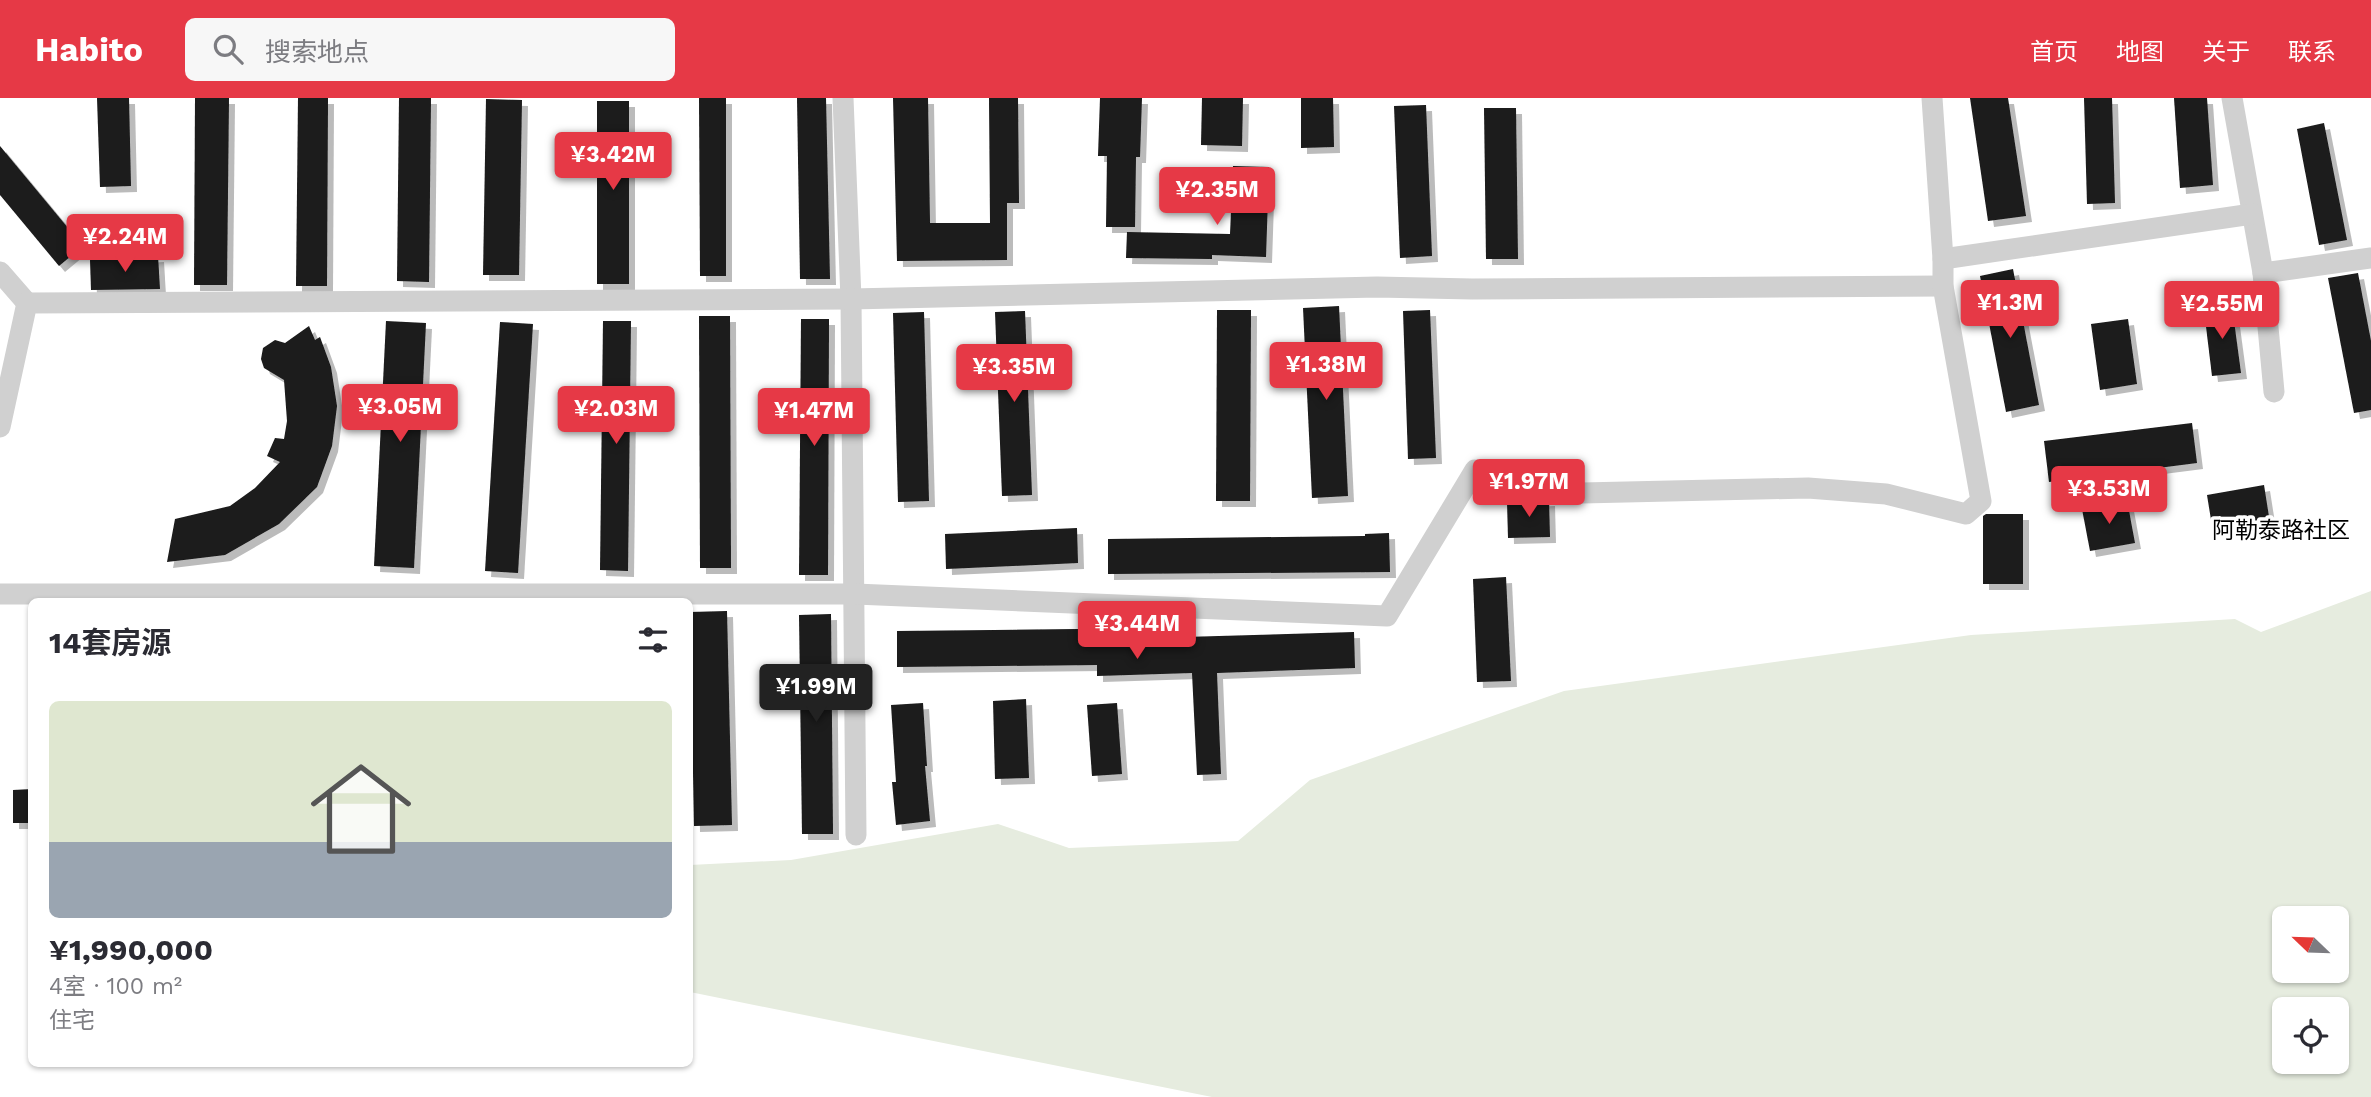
<!DOCTYPE html>
<html lang="zh">
<meta charset="utf-8">
<style>
:root{--surface:#fff;--page:#f7f7f7;--text:#2b2b33;--muted:#7c7c81;--accent:#e63946}
body{margin:0;font-family:"Work Sans","Noto Sans SC",sans-serif;background:var(--page);color:var(--text);height:100vh;display:flex;flex-direction:column;font-size:26px;white-space:nowrap}
*{box-sizing:border-box;margin:0}
p{font-size:23px;color:var(--muted)}
.icon{flex:none;width:38px;height:38px;fill:none;stroke:currentColor;stroke-width:2;stroke-linecap:round;stroke-linejoin:round}
.map{position:relative;flex:1;overflow:hidden}
.details{position:absolute;left:28px;top:500px;width:665px;height:469px;display:flex;flex-direction:column;background:var(--surface);border-radius:10px;box-shadow:0 2px 5px #0004}
.details>*{flex:none}
.needle{width:46px;rotate:293deg}
.buttons{position:absolute;left:2272px;top:808px;display:grid;gap:14px}
.buttons a{display:grid;place-items:center;width:77px;height:77px;border-radius:10px;background:var(--surface);box-shadow:0 2px 5px #0004;font-size:35px}
.price{position:absolute;translate:-50% -60px;padding:0 16px;border-radius:7px;background:var(--accent);color:#fff;font-size:23px;line-height:46px;filter:drop-shadow(0 2px 4px #0008)}
.price::after{content:'';position:absolute;left:50%;top:42px;width:21px;height:16px;margin-left:-10px;background:inherit;clip-path:polygon(0 0,100% 0,50% 100%)}
.price.selected{background:#222;color:#fff}
ul{padding:0;list-style:none}
li{display:grid;align-content:center;gap:14px;height:371px;padding:0 21px}
li span{display:grid;place-items:center;height:217px;border-radius:10px;color:#555}
li>.icon{margin-inline-start:auto}
span .icon{width:126px;height:126px;fill:#fffc;stroke-width:1}
li b{font-size:30px}
h2{display:flex;justify-content:space-between;align-items:center;height:84px;padding:0 21px;font-size:30px}
header{display:flex;align-items:center;gap:42px;box-sizing:border-box;height:98px;padding:0 35px;background:var(--accent);color:#fff}
header strong{font-size:33px}
nav{display:flex;gap:38px;margin-inline-start:auto;font-size:24px}
.search{width:490px;height:63px;background:var(--page);display:flex;align-items:center;gap:18px;box-sizing:border-box;padding:0 24px;border-radius:10px;color:var(--muted);font-size:26px}
.map>svg:first-child{display:block}
.green{fill:#e6ecdf;fill-rule:evenodd}
.building{fill:#1a1a1a;filter:url(#shadow)}
.lines{fill:none;stroke-linecap:round;stroke-linejoin:round}
.street{stroke:#d0d0d0;stroke-width:21}
.labels{text-anchor:middle;stroke-width:7;stroke-linejoin:round;paint-order:stroke}
.neighbourhood-label{font-size:23px;fill:#000;stroke:#fff}
</style>
<header>
<strong>Habito</strong>
<div class="search"><svg class="icon" aria-label="search" viewBox="0 0 24 24"><circle cx="10" cy="10" r="6"/><path d="M15 15l6 6"/></svg>搜索地点</div>
<nav><a>首页</a><a>地图</a><a>关于</a><a>联系</a></nav>
</header>
<div class="map">
<svg width="2371" height="999" viewBox="0 0 2371 999">
<defs>
<filter id="shadow"><feDropShadow dx="6" dy="6" stdDeviation="0" flood-color="#0004"/></filter>
</defs>
<rect width="100%" height="100%" fill="#fff"/>
<path class="green" d="M 2371,493 L 2371,999 L 1212,999 L 690,894 L 690,767 L 791,762 L 998,726 L 1069,750 L 1238,743 L 1310,682 L 1564,593 L 1971,537 L 2235,521 L 2261,534 ZM 2284,821 L 2336,821 L 2336,873 L 2284,873 ZM 2284,912 L 2336,912 L 2336,964 L 2284,964 Z"/>
<g class="building">
<path d="M 97,0 L 129,0 L 131,88 L 100,89 Z"/>
<path d="M 195,0 L 229,0 L 227,187 L 194,187 Z"/>
<path d="M 298,0 L 328,0 L 327,188 L 296,188 Z"/>
<path d="M 399,0 L 431,0 L 429,184 L 397,183 Z"/>
<path d="M 699,0 L 726,0 L 726,178 L 700,178 Z"/>
<path d="M 797,0 L 826,0 L 830,181 L 800,181 Z"/>
<path d="M 893,0 L 928,0 L 930,125 L 990,125 L 989,0 L 1018,0 L 1019,105 L 1007,105 L 1007,162 L 897,163 Z"/>
<path d="M 1100,0 L 1142,0 L 1140,59 L 1136,59 L 1135,129 L 1106,129 L 1107,58 L 1098,58 Z"/>
<path d="M 1202,0 L 1243,0 L 1242,48 L 1201,47 Z"/>
<path d="M 1301,0 L 1333,0 L 1334,49 L 1301,50 Z"/>
<path d="M 1970,0 L 2008,0 L 2026,118 L 1988,123 Z"/>
<path d="M 2084,0 L 2112,0 L 2115,105 L 2087,106 Z"/>
<path d="M 2174,0 L 2207,0 L 2213,87 L 2180,90 Z"/>
<path d="M 486,1 L 522,2 L 519,177 L 483,177 Z"/>
<rect x="597" y="3" width="32" height="183"/>
<path d="M 1426,7 L 1432,158 L 1400,160 L 1394,8 Z"/>
<path d="M 1484,10 L 1516,10 L 1518,161 L 1486,161 Z"/>
<path d="M 2324,25 L 2347,142 L 2319,147 L 2297,31 Z"/>
<path d="M 0,48 L 83,148 L 59,168 L 0,97 Z"/>
<path d="M 1233,68 L 1269,69 L 1266,159 L 1212,157 L 1212,161 L 1126,160 L 1127,134 L 1230,136 Z"/>
<path d="M 158,158 L 160,191 L 91,192 L 90,162 Z"/>
<path d="M 2013,171 L 2039,307 L 2006,314 L 1980,178 Z"/>
<path d="M 2358,175 L 2371,243 L 2371,312 L 2354,315 L 2328,180 Z"/>
<path d="M 1339,208 L 1348,398 L 1312,400 L 1303,210 Z"/>
<path d="M 2232,208 L 2241,275 L 2212,278 L 2204,212 Z"/>
<path d="M 1217,212 L 1251,212 L 1250,403 L 1216,403 Z"/>
<path d="M 1430,212 L 1436,360 L 1408,361 L 1403,213 Z"/>
<path d="M 1025,213 L 1032,397 L 1002,398 L 995,214 Z"/>
<path d="M 924,214 L 929,403 L 898,404 L 893,215 Z"/>
<path d="M 699,218 L 730,218 L 731,470 L 700,470 Z"/>
<path d="M 801,221 L 829,221 L 828,477 L 799,477 Z"/>
<path d="M 2128,221 L 2137,286 L 2100,292 L 2091,226 Z"/>
<path d="M 386,223 L 426,225 L 414,470 L 374,468 Z"/>
<path d="M 603,223 L 631,223 L 628,473 L 600,472 Z"/>
<path d="M 500,224 L 533,226 L 518,475 L 485,473 Z"/>
<path d="M 309,228 L 315,242 L 320,239 L 331,269 L 337,308 L 332,348 L 317,389 L 279,426 L 225,457 L 167,464 L 175,421 L 230,408 L 255,390 L 280,364 L 267,358 L 275,340 L 284,341 L 287,323 L 284,282 L 264,270 L 261,261 L 263,250 L 275,242 L 285,245 Z"/>
<path d="M 2192,325 L 2197,365 L 2049,384 L 2044,343 Z"/>
<path d="M 2264,387 L 2270,425 L 2213,434 L 2207,397 Z"/>
<path d="M 1549,402 L 1550,439 L 1508,440 L 1507,404 Z"/>
<path d="M 2127,402 L 2135,445 L 2090,453 L 2082,411 Z"/>
<path d="M 1986,416 L 2023,416 L 2023,486 L 1983,486 L 1983,418 Z"/>
<path d="M 1077,430 L 1078,465 L 946,471 L 945,436 Z"/>
<path d="M 1389,435 L 1390,474 L 1108,476 L 1108,441 L 1365,438 L 1365,436 Z"/>
<path d="M 1506,479 L 1511,583 L 1477,584 L 1473,481 Z"/>
<path d="M 727,513 L 732,727 L 694,728 L 690,514 Z"/>
<path d="M 831,516 L 833,736 L 802,736 L 799,517 Z"/>
<path d="M 1078,531 L 1078,542 L 1354,534 L 1355,570 L 1217,575 L 1221,676 L 1197,677 L 1192,575 L 1097,578 L 1097,567 L 897,569 L 897,533 Z"/>
<path d="M 1026,601 L 1029,680 L 995,681 L 993,603 Z"/>
<path d="M 923,605 L 927,668 L 925,668 L 930,723 L 896,727 L 892,684 L 896,684 L 891,607 Z"/>
<path d="M 1117,605 L 1122,676 L 1092,678 L 1087,607 Z"/>
<path d="M 32,691 L 32,725 L 13,725 L 13,692 Z"/>
</g>
<g class="lines">
<g class="street">
<path d="M 843,0 L 851,201 L 856,737"/>
<path d="M 2232,0 L 2263,175 L 2274,294"/>
<path d="M 1943,161 L 2252,116"/>
<path d="M 0,174 L 27,205"/>
<path d="M 2263,175 L 2371,160"/>
<path d="M 0,329 L 27,205 L 851,201 L 1377,189 L 1472,191 L 1943,188"/>
<path d="M 0,496 L 855,496 L 1387,518 L 1475,372 L 1582,395 L 1808,390 L 1886,396 L 1966,416 L 1981,403 L 1943,188 L 1943,161 L 1932,0"/>
</g>
</g>
<g class="labels">
<g class="neighbourhood-label">
<text x="2281" y="440">阿勒泰路社区</text>
</g>
</g>
</svg>
<div class="buttons">
<a><svg class="needle" viewBox="-14 -14 28 28"><path d="M0-13l5 13h-10z" fill="#e53935"/><path d="M0 13l5-13h-10z" fill="#7c7c81"/></svg></a>
<a><svg class="icon" aria-label="locate" viewBox="0 0 24 24"><circle cx="12" cy="12" r="6"/><path d="M12 2v4M12 18v4M2 12h4M18 12h4"/></svg></a>
</div>
<b class="price" style="left:613px;top:94px">¥3.42M</b>
<b class="price" style="left:1217px;top:129px">¥2.35M</b>
<b class="price" style="left:125px;top:176px">¥2.24M</b>
<b class="price" style="left:2010px;top:242px">¥1.3M</b>
<b class="price" style="left:2222px;top:243px">¥2.55M</b>
<b class="price" style="left:1326px;top:304px">¥1.38M</b>
<b class="price" style="left:1014px;top:306px">¥3.35M</b>
<b class="price" style="left:400px;top:346px">¥3.05M</b>
<b class="price" style="left:616px;top:348px">¥2.03M</b>
<b class="price" style="left:814px;top:350px">¥1.47M</b>
<b class="price" style="left:1529px;top:421px">¥1.97M</b>
<b class="price" style="left:2109px;top:428px">¥3.53M</b>
<b class="price" style="left:1137px;top:563px">¥3.44M</b>
<b class="price selected" style="left:816px;top:626px">¥1.99M</b>
<section class="details">
<h2>14套房源<svg class="icon" aria-label="filters" viewBox="0 0 24 24"><path d="M4 7h16M4 17h16"/><circle cx="9" cy="7" r="2"/><circle cx="15" cy="17" r="2"/></svg></h2>
<ul>
<li><span style="background:linear-gradient(#dfe7d0 65%,#9aa5b1 0)"><svg class="icon" aria-label="home" viewBox="0 0 24 24"><path d="M3 11l9-7 9 7M6 9v11h12V9"/></svg></span><div><b>¥1,990,000</b><p>4室 · 100 m²</p><p>住宅</p></div></li>
</ul>
</section>
</div>
